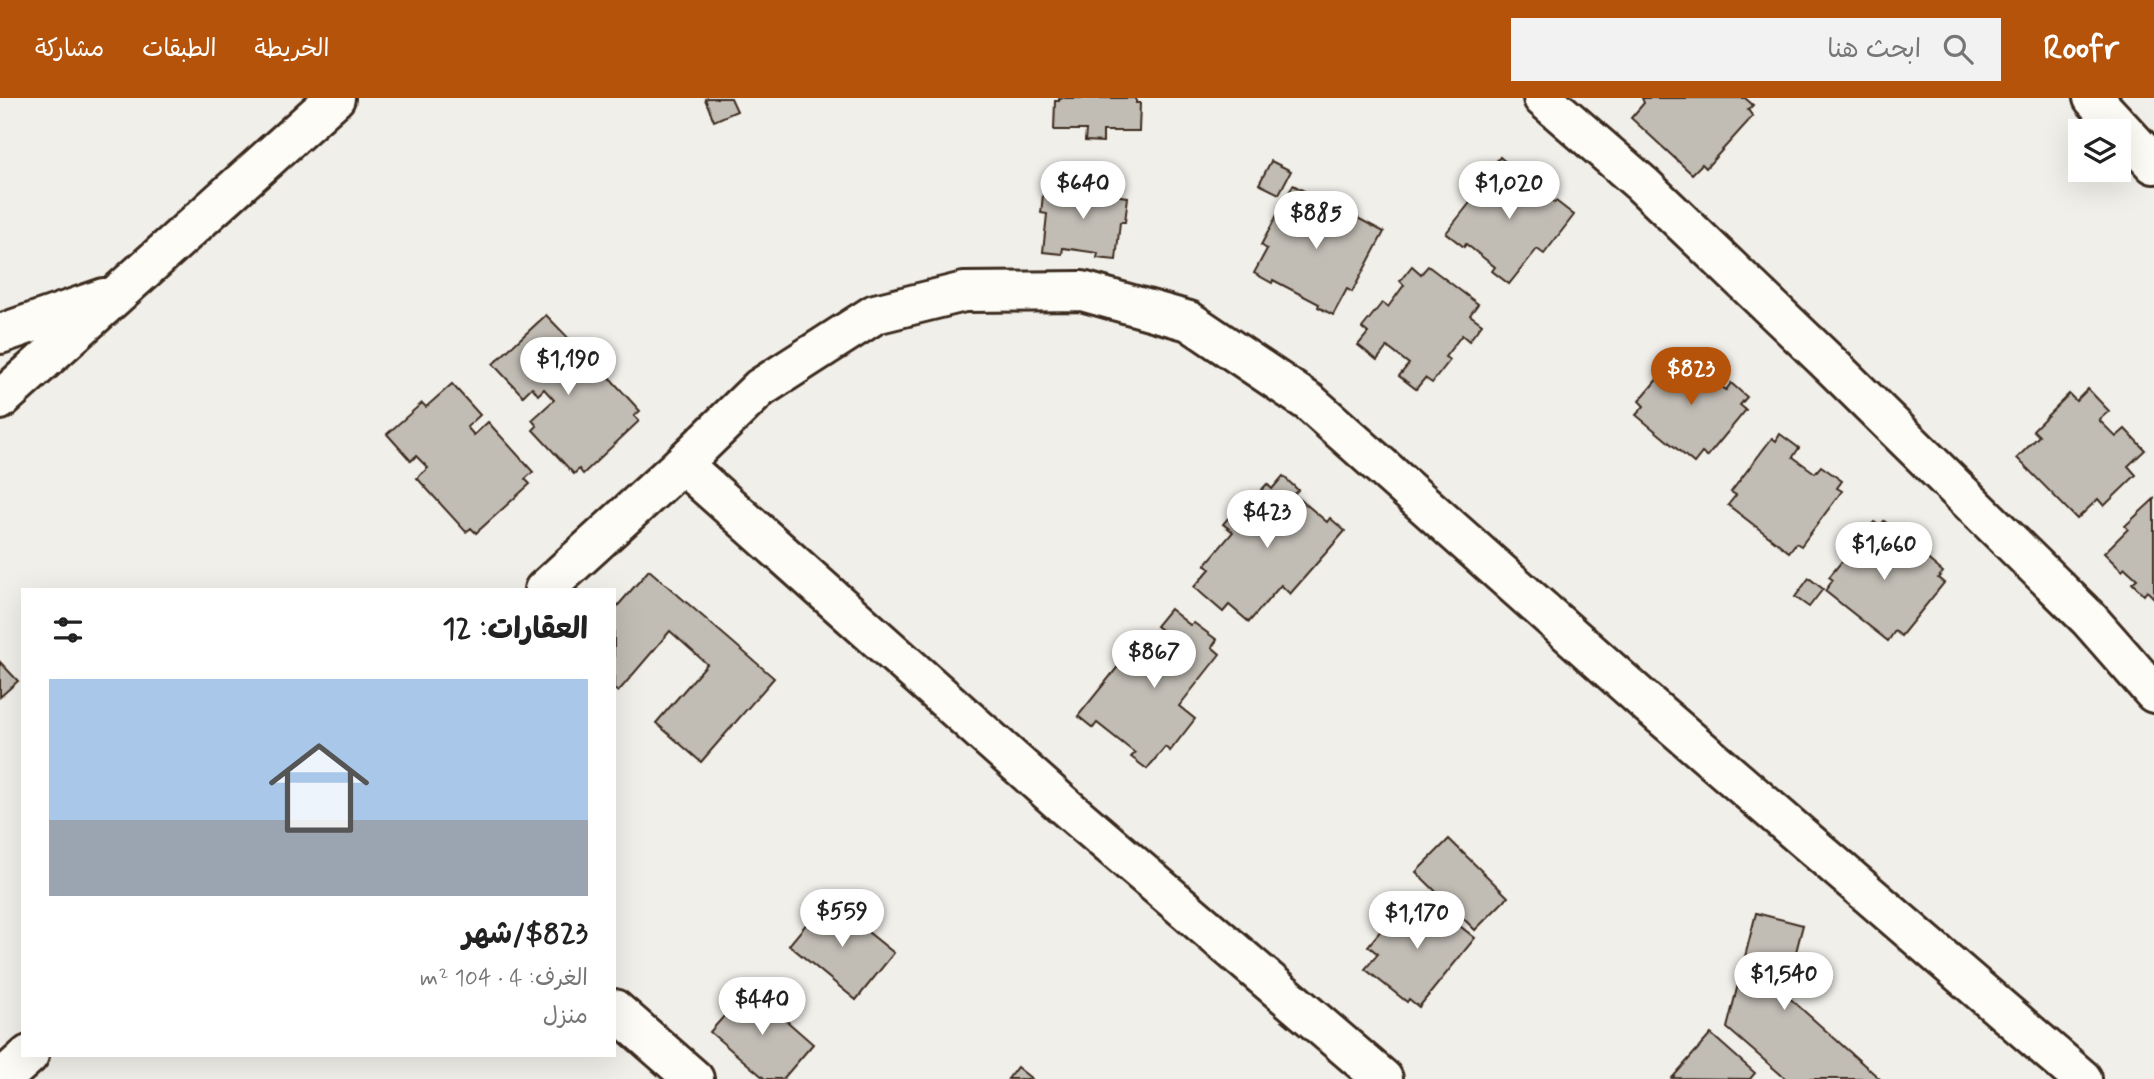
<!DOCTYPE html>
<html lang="ar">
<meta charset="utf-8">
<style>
:root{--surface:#fff;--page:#f2f2f2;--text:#222;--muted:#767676;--accent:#b45309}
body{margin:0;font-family:Mynerve,"Playpen Sans Arabic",sans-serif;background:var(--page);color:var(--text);direction:rtl;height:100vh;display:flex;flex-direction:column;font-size:26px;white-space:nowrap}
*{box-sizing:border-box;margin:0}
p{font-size:23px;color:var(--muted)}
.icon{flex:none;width:38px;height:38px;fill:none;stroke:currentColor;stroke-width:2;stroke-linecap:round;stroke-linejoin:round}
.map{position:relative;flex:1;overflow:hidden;direction:ltr}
.side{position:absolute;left:21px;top:490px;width:595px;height:469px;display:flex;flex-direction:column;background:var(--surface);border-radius:0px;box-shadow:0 7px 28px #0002;direction:rtl}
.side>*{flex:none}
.fabs{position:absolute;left:2068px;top:21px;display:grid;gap:14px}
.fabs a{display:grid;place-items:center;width:63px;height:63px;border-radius:0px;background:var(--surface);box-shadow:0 7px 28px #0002;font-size:35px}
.price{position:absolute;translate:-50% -60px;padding:0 16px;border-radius:24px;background:#fff;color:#222;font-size:23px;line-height:46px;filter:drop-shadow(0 2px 4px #0008)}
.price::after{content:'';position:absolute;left:50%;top:42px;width:21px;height:16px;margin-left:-10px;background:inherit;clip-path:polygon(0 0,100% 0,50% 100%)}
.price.current{background:var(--accent);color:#fff}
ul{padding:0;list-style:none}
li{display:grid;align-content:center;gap:14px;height:371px;padding:0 28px}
li span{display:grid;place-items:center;height:217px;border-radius:0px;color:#555}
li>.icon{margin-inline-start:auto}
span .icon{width:126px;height:126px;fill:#fffc;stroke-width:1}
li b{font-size:30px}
h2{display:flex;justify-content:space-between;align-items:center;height:84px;padding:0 28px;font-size:30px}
header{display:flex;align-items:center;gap:42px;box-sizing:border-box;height:98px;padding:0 35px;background:var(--accent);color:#fff}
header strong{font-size:33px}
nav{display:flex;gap:38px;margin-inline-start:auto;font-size:24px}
.search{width:490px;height:63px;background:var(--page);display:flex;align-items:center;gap:18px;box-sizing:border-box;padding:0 24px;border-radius:0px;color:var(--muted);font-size:26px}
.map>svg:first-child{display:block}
.building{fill:#c1bcb4;stroke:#3b2a1e;stroke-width:2}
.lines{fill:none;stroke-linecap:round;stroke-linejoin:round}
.minor-casing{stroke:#3b2a1e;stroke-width:44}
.minor{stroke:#fdfcf7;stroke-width:38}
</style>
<header>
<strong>Roofr</strong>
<div class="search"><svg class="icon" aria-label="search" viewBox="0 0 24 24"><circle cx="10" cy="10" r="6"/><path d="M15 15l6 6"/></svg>ابحث هنا</div>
<nav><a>الخريطة</a><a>الطبقات</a><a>مشاركة</a></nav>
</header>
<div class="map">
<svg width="2154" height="981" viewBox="0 0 2154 981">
<rect width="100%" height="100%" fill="#f1efea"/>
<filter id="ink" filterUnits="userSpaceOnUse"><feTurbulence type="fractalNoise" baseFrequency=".0143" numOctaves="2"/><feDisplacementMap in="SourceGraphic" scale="14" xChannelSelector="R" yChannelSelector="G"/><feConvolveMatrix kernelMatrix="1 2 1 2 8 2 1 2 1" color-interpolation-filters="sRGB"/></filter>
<g filter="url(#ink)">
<g class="building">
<path d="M 708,0 L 731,0 L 737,13 L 714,23 L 705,1 Z"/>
<path d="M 1059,0 L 1136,0 L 1136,5 L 1140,5 L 1139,33 L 1103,33 L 1103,44 L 1085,43 L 1086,32 L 1054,32 L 1055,3 L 1059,3 Z"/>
<path d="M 1642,0 L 1745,0 L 1753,7 L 1748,12 L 1753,18 L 1706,70 L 1702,66 L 1692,76 L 1631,20 L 1644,5 Z"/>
<path d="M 1500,59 L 1554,105 L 1556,103 L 1574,117 L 1544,156 L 1537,151 L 1509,186 L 1492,173 L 1495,169 L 1466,146 L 1464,149 L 1446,135 L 1476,97 L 1472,94 Z"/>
<path d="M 1271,63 L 1291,73 L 1279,96 L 1259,86 Z"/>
<path d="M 1293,87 L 1319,101 L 1314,108 L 1351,127 L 1356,119 L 1384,134 L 1352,194 L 1347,191 L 1333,217 L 1318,209 L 1319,206 L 1273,182 L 1272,185 L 1254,175 L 1267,151 L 1261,147 Z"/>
<path d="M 1044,88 L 1078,93 L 1079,88 L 1094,89 L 1093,95 L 1128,99 L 1125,124 L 1120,124 L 1116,162 L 1097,160 L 1098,155 L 1063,150 L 1062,156 L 1043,154 L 1047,116 L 1041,115 Z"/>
<path d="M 1412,168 L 1421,176 L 1428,168 L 1478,206 L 1470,217 L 1482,226 L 1469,243 L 1462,237 L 1445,259 L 1450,262 L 1432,285 L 1425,280 L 1416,291 L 1399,278 L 1409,266 L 1387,249 L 1377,262 L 1358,247 L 1368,235 L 1362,230 L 1382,205 L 1388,209 L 1404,187 L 1400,183 Z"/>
<path d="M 546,217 L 577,249 L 565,260 L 579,274 L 590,265 L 595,270 L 598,267 L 640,313 L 634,318 L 639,323 L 583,376 L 579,371 L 574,376 L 533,332 L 537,328 L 532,322 L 554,302 L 544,291 L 538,297 L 532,289 L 523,298 L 493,266 Z"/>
<path d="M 1692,251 L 1710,266 L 1704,274 L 1726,292 L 1731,285 L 1747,299 L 1740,307 L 1746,312 L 1707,359 L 1702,355 L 1694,365 L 1636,317 L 1644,308 L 1639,303 L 1679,255 L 1685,260 Z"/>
<path d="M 452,286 L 480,317 L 467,329 L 474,337 L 488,324 L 533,374 L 525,381 L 530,386 L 476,435 L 471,430 L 466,434 L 417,380 L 428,370 L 416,358 L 411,363 L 387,336 L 422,305 L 426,309 Z"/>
<path d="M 2088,291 L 2109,313 L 2099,322 L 2116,339 L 2125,331 L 2145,352 L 2128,368 L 2136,377 L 2104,408 L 2098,401 L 2077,421 L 2017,360 L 2039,338 L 2033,332 L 2069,296 L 2076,303 Z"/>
<path d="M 1780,336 L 1799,350 L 1793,359 L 1815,375 L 1821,368 L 1842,383 L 1837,390 L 1842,393 L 1801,448 L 1796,445 L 1789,454 L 1728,407 L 1736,397 L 1731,394 L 1772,340 L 1776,343 Z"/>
<path d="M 1283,378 L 1298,392 L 1294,396 L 1327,424 L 1330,420 L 1345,433 L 1290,496 L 1281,487 L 1249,524 L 1229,507 L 1223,514 L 1194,489 L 1210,471 L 1205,467 L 1233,434 L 1223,426 L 1248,397 L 1253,401 L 1267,386 L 1272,391 Z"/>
<path d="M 2154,401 L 2154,500 L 2147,493 L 2144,497 L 2132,485 L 2137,481 L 2125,470 L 2122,473 L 2104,455 L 2128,431 L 2125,428 Z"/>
<path d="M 1884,423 L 1905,440 L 1899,447 L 1905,451 L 1900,458 L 1909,465 L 1913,459 L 1920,464 L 1924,458 L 1943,474 L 1938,480 L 1944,485 L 1901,538 L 1895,533 L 1888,543 L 1825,493 L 1833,482 L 1829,479 L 1874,424 L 1880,428 Z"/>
<path d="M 649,472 L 774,580 L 701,664 L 656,625 L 707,566 L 670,533 L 618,594 L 614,591 L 614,512 Z"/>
<path d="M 1809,480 L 1823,491 L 1809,509 L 1795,499 Z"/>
<path d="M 1170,511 L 1190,527 L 1194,525 L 1217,542 L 1212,549 L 1220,556 L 1179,608 L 1195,621 L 1170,653 L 1165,649 L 1147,671 L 1131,659 L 1135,655 L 1097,625 L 1093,630 L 1078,618 L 1137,545 L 1150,556 L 1166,536 L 1156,528 Z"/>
<path d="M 0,564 L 18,583 L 0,599 Z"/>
<path d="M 1449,741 L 1508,799 L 1475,832 L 1416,774 Z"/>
<path d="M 1423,799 L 1475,840 L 1419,909 L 1409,901 L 1407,904 L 1365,871 L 1378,856 L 1368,848 L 1390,821 L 1396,825 L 1414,802 L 1417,805 Z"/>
<path d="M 827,801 L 894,855 L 856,902 L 789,847 Z"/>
<path d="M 1756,815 L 1803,827 L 1785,896 L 1880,981 L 1786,981 L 1727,930 Z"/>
<path d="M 749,890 L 813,946 L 783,981 L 765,981 L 710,934 Z"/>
<path d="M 1711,936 L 1755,975 L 1750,981 L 1672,980 Z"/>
<path d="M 1017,969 L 1032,981 L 1008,981 Z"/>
</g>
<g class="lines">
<defs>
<g id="minor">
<path d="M 1543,0 L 1642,86 L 1833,269 L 2089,521 L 2154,595"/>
<path d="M 2093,0 L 2154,66"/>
<path d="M 0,236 L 104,200"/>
<path d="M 0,302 L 335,0"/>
<path d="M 682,366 L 1060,704 L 1383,981"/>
<path d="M 544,492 L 682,366 L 760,290 L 875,216 L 964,194 L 1082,193 L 1189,223 L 1309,304 L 1648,606 L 2082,981"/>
<path d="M 614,911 L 694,981"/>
<path d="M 2,981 L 29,957"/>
</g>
</defs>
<use href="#minor" class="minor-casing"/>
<use href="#minor" class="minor"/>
</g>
</g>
</svg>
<div class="fabs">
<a><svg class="icon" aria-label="layers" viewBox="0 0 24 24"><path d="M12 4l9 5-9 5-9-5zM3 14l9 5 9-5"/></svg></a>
</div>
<b class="price" style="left:1083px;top:123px">$640</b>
<b class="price" style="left:1509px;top:123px">$1,020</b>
<b class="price" style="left:1316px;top:153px">$885</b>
<b class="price" style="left:568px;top:299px">$1,190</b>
<b class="price current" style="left:1691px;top:309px">$823</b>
<b class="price" style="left:1267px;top:452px">$423</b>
<b class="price" style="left:1884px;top:484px">$1,660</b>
<b class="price" style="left:1154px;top:592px">$867</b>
<b class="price" style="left:842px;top:851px">$559</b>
<b class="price" style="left:1417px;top:853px">$1,170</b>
<b class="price" style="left:1784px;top:914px">$1,540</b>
<b class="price" style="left:762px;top:939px">$440</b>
<section class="side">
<h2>العقارات: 12<svg class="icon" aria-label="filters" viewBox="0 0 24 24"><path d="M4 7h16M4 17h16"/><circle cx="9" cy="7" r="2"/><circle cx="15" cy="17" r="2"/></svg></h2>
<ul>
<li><span style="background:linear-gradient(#a9c7e8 65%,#9aa5b1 0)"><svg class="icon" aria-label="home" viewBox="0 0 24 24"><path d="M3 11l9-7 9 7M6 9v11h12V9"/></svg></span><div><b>$823/شهر</b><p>الغرف: 4 · 104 m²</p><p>منزل</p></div></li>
</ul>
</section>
</div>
